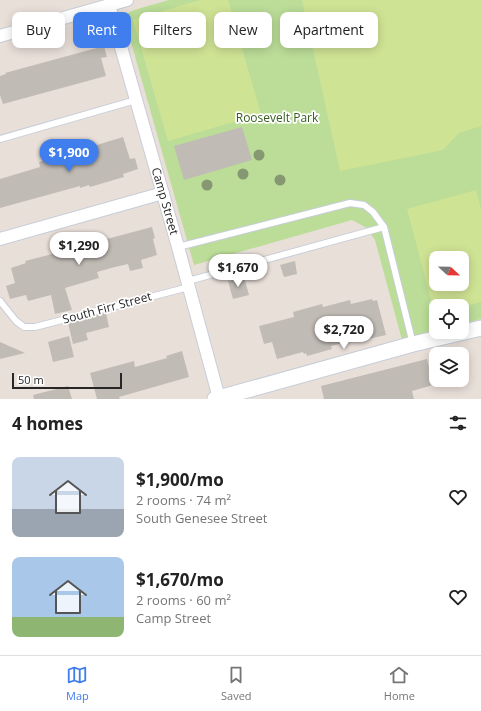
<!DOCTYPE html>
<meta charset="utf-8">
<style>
:root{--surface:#fff;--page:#f2f2f2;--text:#222;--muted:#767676;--line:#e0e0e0;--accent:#417eed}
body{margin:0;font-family:"Open Sans",sans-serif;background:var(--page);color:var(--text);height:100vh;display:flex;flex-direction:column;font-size:15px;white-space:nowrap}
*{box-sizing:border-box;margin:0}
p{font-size:13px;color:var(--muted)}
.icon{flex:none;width:22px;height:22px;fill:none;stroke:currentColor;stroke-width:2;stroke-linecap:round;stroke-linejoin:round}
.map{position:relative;height:399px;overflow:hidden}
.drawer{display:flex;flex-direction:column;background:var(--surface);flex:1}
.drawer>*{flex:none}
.hud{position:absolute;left:12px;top:12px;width:457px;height:36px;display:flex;gap:8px}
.needle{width:26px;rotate:112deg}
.tools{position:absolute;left:429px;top:251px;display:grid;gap:8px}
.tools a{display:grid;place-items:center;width:40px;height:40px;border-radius:8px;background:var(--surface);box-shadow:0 2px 10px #0003;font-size:20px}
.scale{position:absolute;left:12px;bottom:10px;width:110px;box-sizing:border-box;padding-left:4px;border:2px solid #272727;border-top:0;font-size:11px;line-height:14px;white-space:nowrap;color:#272727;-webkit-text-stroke:3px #fff;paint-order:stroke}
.price{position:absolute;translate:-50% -34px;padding:0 9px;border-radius:14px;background:#fff;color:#222;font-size:13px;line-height:26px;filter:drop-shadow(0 1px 2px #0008)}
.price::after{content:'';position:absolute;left:50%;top:24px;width:12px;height:9px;margin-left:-6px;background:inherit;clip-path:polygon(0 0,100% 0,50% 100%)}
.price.selected{background:var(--accent);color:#fff}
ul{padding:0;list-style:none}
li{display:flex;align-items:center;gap:12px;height:100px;padding:0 12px}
li span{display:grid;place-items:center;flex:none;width:112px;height:80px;border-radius:8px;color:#555}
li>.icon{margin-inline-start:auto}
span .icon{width:48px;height:48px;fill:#fffc;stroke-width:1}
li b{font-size:17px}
h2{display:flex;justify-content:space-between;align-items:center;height:48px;padding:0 12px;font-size:17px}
.tag{padding:0 14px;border-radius:8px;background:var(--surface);box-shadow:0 2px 10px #0003;font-size:14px;line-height:36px}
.tag.selected{background:var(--accent);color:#fff}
.menu{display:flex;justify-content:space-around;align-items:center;height:56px;border-top:1px solid var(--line);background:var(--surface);font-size:11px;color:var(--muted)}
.menu a{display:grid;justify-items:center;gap:2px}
.menu .selected{color:var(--accent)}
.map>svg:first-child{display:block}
.green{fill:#bbdd98;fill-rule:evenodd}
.pitch{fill:#cfe394;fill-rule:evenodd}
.building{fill:#c1bbb5}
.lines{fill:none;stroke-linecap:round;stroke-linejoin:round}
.service-casing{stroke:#c7cdd8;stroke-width:8}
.minor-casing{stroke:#c7cdd8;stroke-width:14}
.tertiary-casing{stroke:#c7cdd8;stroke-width:17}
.service{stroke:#fff;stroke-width:6}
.minor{stroke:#fff;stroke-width:12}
.tertiary{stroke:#fff;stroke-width:15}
.tree{fill:#869872}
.labels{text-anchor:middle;stroke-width:3.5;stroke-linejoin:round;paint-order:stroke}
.park-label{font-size:12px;fill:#355d1d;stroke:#fff}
.street-label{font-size:12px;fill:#272727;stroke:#fff}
</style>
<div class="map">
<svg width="481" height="399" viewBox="0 0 481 399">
<rect width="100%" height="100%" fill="#e9dfd9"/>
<path class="green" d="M 169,0 L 481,0 L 481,319 L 462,324 L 462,306 L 436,306 L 436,331 L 402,340 L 375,240 L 367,228 L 352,220 L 194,265 L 125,21 L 126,14 L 134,10 ZM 436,258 L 462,258 L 462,284 L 436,284 Z"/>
<g class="pitch">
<path d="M 200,0 L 228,0 L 261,114 L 168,141 L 133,20 Z"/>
<path d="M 302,0 L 481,0 L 481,126 L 459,133 L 443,150 L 340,171 Z"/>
<path d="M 476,190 L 481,209 L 481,302 L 462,307 L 462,306 L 436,306 L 435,315 L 407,209 ZM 436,258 L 462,258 L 462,284 L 436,284 Z"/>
</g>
<g class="building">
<path d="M 104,46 L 107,57 L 101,58 L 106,76 L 3,104 L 0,95 L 0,76 L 6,74 L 5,73 Z"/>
<path d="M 242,127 L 252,160 L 184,180 L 174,146 Z"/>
<path d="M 123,137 L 130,159 L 135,158 L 138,169 L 123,174 L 124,177 L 90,187 L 89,185 L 80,188 L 80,186 L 0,208 L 0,179 L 40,167 L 39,162 L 52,158 L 53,164 L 76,156 L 74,149 L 87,146 L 87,148 Z"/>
<path d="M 152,227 L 155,238 L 153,239 L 157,255 L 141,260 L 143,268 L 130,271 L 128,264 L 115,267 L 97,272 L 99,278 L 65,288 L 72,310 L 55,314 L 51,295 L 28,301 L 26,295 L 10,299 L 6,286 L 15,283 L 11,268 L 26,263 L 25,261 L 60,252 L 59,249 L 93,240 L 102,238 L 103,240 Z"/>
<path d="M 295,261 L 297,274 L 284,277 L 280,265 Z"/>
<path d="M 244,277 L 249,295 L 233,299 L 228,281 Z"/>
<path d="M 372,299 L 373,301 L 377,300 L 386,335 L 355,342 L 354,340 L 331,346 L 332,349 L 307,356 L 306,353 L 304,354 L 303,352 L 277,359 L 272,342 L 264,344 L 259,326 L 294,317 L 293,312 L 322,304 L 323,307 L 350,300 L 351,304 Z"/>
<path d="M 106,313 L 109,327 L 86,333 L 88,340 L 73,344 L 68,323 Z"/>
<path d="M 69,336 L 74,357 L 53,362 L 48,342 Z"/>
<path d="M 0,342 L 25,353 L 0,359 Z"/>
<path d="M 182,351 L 189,377 L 119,397 L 120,399 L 97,399 L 90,373 L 134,361 L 135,367 L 167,358 L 166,356 Z"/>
<path d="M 427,359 L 433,385 L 412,391 L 414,399 L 324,399 L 321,386 Z"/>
<path d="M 68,386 L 72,399 L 34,399 L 33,395 Z"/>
</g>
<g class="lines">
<defs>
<g id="service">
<path d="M 0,139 L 136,100"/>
<path d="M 178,247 L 350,203 L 364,205 L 373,212 L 384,227 L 413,344"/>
<path d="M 188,281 L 384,227"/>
<path d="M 0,301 L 16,321 L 24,327 L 35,327 L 189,287"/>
</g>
<g id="minor">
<path id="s1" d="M 109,5 L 178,247 L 219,398"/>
<path d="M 0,36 L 127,0"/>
<path d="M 0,239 L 163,193"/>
</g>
<path id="tertiary" d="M 215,399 L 413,344 L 481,328"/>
</defs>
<use href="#service" class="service-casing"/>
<use href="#minor" class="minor-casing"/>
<use href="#tertiary" class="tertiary-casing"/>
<use href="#service" class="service"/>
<use href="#minor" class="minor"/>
<use href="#tertiary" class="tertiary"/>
</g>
<g class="tree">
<circle cx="259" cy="155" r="5.5"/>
<circle cx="243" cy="174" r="5.5"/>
<circle cx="280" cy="180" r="5.5"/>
<circle cx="207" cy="185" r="5.5"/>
</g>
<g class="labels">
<g class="park-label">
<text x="277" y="122">Roosevelt Park</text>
</g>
<g class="street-label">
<text dy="4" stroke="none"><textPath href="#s1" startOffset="204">Camp Street</textPath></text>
<text transform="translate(107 308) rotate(-15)" y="4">South Firr Street</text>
</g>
</g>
</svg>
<div class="tools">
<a><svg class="needle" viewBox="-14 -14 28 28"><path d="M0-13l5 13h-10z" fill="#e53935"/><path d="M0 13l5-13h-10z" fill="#767676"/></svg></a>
<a><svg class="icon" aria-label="locate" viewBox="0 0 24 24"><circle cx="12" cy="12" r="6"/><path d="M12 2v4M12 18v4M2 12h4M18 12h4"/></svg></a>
<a><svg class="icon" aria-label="layers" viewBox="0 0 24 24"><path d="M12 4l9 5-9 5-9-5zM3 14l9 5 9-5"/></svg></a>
</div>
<div class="scale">50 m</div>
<b class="price selected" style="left:69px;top:173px">$1,900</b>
<b class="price" style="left:79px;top:266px">$1,290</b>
<b class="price" style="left:238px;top:288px">$1,670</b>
<b class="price" style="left:344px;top:350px">$2,720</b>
<div class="hud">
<a class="tag">Buy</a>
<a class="tag selected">Rent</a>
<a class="tag">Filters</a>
<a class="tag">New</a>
<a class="tag">Apartment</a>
</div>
</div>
<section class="drawer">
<h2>4 homes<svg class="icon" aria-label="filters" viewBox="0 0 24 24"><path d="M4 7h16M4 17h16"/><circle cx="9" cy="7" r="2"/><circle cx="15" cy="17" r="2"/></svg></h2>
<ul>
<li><span style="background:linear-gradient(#c9d6e8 65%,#9aa5b1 0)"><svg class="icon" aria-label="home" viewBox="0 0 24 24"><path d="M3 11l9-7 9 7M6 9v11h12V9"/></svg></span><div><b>$1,900/mo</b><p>2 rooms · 74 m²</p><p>South Genesee Street</p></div><svg class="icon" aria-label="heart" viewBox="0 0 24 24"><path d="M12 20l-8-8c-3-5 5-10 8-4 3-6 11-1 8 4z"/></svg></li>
<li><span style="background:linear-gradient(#a9c7e8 75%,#8fb573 0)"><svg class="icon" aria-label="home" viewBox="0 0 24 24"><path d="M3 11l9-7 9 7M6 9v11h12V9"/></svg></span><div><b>$1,670/mo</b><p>2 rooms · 60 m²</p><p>Camp Street</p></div><svg class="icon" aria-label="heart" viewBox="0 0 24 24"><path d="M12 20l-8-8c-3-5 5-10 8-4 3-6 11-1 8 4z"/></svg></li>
</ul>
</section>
<nav class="menu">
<a class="selected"><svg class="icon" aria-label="map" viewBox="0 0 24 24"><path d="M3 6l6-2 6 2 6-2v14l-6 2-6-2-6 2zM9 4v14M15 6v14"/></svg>Map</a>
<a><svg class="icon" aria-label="saved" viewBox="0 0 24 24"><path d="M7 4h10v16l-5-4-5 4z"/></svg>Saved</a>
<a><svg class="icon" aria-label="home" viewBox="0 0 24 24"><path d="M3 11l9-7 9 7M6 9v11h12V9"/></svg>Home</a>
</nav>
